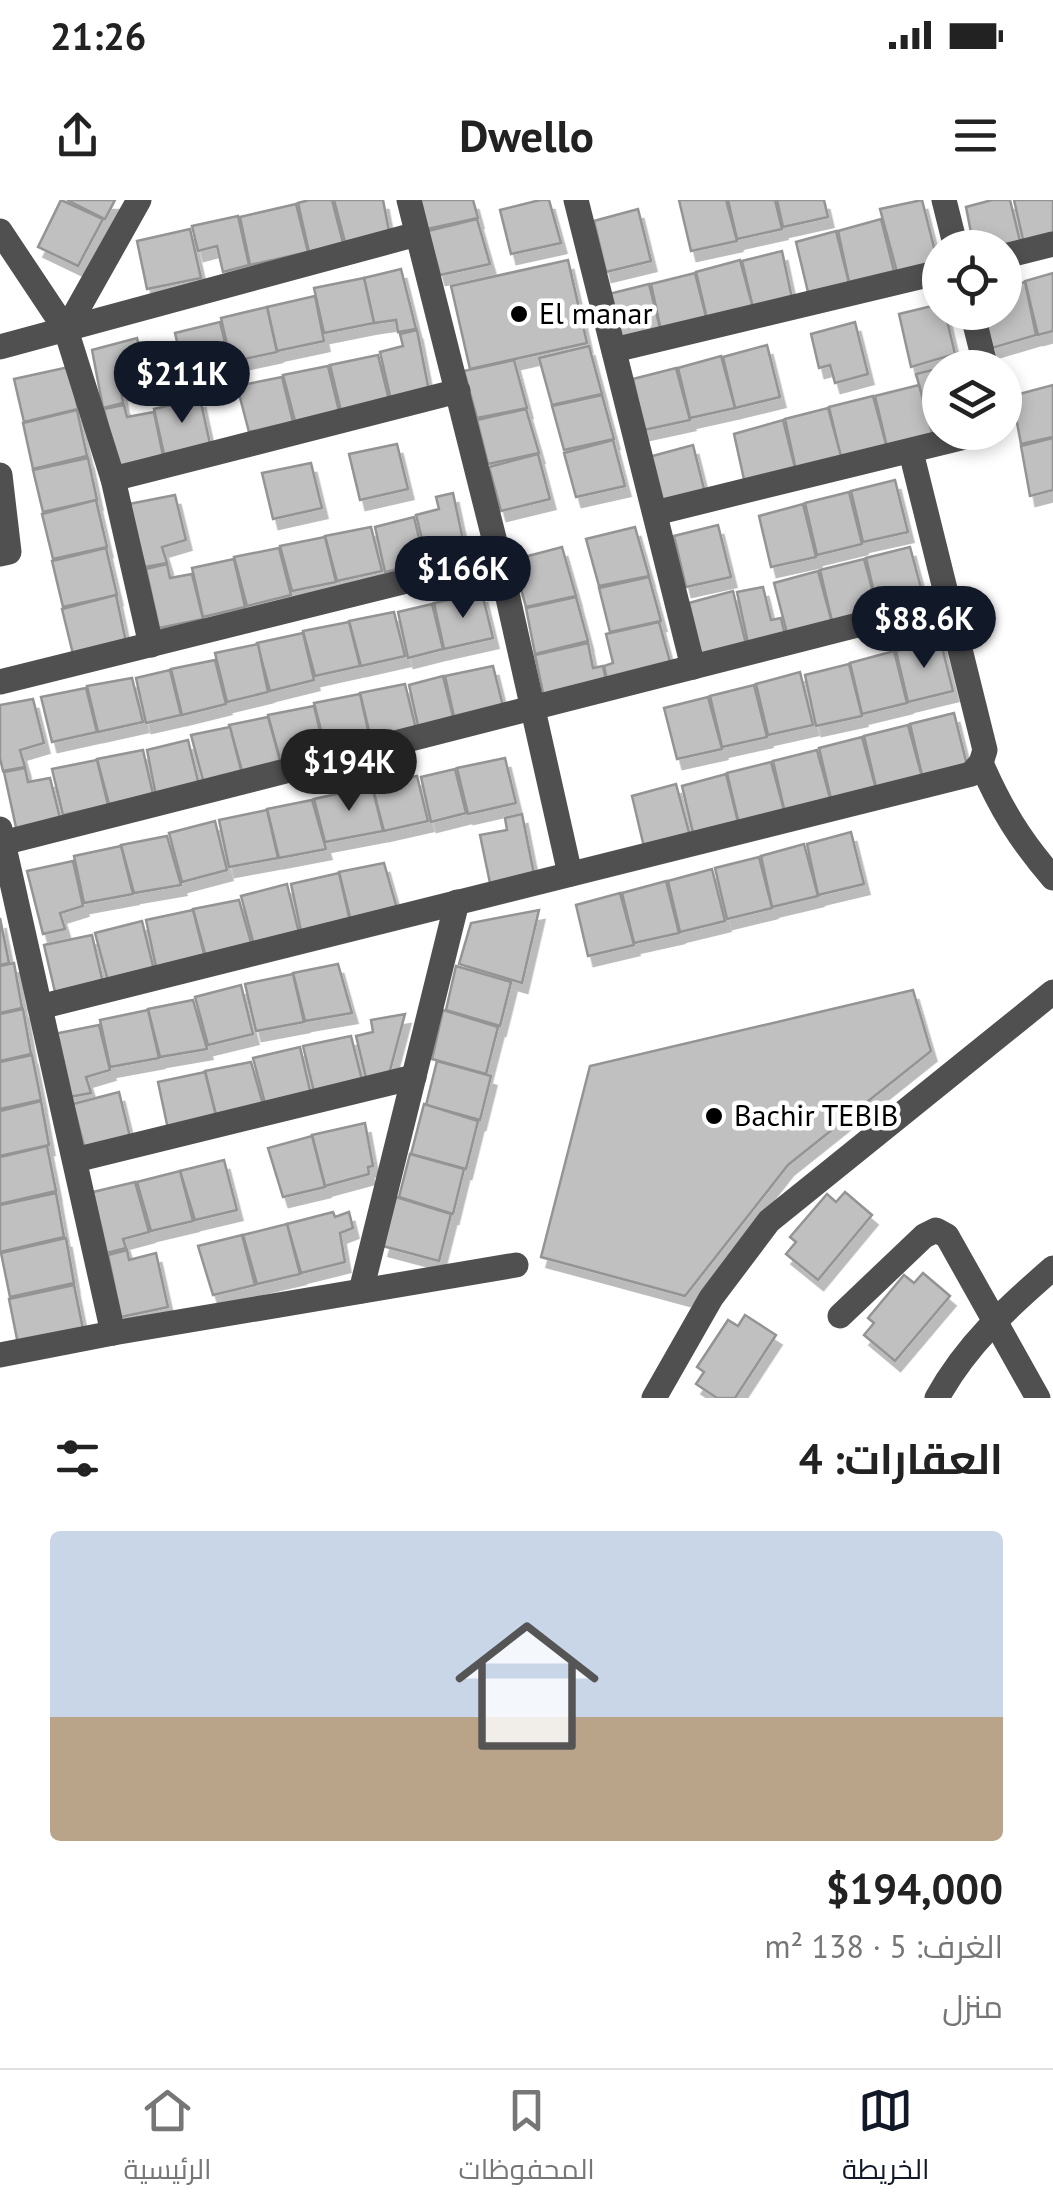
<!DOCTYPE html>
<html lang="ar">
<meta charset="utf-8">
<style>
:root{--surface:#fff;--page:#f6f6f6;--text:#222;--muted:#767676;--line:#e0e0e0;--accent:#111827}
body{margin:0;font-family:"PT Sans",Cairo,sans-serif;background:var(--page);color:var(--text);direction:rtl;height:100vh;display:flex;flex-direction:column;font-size:38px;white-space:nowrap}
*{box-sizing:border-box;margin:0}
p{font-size:32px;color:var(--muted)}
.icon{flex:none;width:55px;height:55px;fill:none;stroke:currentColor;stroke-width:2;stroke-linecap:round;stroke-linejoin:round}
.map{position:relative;height:1198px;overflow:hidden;direction:ltr}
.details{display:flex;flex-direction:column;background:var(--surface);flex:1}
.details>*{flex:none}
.fabs{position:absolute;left:922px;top:30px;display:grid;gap:20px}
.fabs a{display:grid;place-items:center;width:100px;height:100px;border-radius:50%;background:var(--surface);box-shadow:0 5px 15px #0003;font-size:50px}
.price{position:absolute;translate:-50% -85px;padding:0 22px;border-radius:35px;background:var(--accent);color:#fff;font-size:32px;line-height:65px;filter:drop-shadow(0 2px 5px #0008)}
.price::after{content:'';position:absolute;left:50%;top:60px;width:30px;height:22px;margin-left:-15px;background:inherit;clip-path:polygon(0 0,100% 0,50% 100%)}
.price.on{background:#222;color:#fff}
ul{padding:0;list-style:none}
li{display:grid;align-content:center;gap:20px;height:530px;padding:0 50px}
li+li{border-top:2px solid var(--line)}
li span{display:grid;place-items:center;height:310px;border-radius:10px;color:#555}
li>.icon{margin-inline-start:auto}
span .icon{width:180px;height:180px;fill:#fffc;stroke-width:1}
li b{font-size:42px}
h2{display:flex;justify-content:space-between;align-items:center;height:120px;padding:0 50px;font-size:42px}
.status{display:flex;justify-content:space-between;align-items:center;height:70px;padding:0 50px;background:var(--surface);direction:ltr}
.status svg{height:28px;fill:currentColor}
header{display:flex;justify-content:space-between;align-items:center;height:130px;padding:0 50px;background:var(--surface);font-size:45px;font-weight:700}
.tab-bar{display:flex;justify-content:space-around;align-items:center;height:140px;border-top:2px solid var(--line);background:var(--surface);font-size:28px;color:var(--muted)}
.tab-bar a{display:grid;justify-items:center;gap:5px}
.tab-bar .on{color:var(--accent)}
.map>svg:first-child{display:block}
.building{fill:#c0c0c0;stroke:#949494;stroke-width:2.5;filter:url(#shadow)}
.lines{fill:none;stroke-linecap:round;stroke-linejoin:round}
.minor{stroke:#505050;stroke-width:25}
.poi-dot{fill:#000;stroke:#fff;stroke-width:4}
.labels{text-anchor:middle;stroke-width:9;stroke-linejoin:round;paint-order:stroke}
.poi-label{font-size:30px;fill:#000;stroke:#fff;text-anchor:start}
</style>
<div class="status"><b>21:26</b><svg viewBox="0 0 49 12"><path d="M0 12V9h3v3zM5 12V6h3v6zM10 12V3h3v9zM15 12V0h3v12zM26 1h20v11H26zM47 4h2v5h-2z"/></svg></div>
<header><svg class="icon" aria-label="menu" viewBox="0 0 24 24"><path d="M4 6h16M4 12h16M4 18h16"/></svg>Dwello<svg class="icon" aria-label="share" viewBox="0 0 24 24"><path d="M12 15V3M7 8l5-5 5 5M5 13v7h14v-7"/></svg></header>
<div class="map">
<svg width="1053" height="1198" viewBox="0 0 1053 1198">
<defs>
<filter id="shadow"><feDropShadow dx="5.5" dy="10" stdDeviation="0" flood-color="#0004"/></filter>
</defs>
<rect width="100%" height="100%" fill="#fff"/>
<g class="building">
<path d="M 61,0 L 103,19 L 78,66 L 38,47 Z"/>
<path d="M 67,0 L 115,0 L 105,19 Z"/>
<path d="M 309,0 L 332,0 L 343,43 L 309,52 L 298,3 Z"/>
<path d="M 334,0 L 383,0 L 389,31 L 345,42 Z"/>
<path d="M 420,0 L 473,0 L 478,18 L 427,29 Z"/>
<path d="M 540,0 L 549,0 L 561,43 L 511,54 L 500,10 Z"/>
<path d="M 679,0 L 726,0 L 737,41 L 691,51 Z"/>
<path d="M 728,0 L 775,0 L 782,29 L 737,39 Z"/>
<path d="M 777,0 L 824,0 L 828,17 L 783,27 Z"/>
<path d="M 922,0 L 938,63 L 897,72 L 880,9 Z"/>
<path d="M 992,0 L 1010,0 L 1021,45 L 974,48 L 966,7 Z"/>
<path d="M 1014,0 L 1053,0 L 1053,35 L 1024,44 Z"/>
<path d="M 296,4 L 308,52 L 250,65 L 240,17 Z"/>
<path d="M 638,9 L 651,61 L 606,72 L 594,21 Z"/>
<path d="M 238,16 L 249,65 L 223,72 L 217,46 L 198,51 L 192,26 Z"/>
<path d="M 477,19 L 490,64 L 440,75 L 428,31 Z"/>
<path d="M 881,19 L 894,71 L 849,82 L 838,31 Z"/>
<path d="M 190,29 L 201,78 L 147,89 L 137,41 Z"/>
<path d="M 836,31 L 849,83 L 808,92 L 796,42 Z"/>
<path d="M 782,51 L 793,103 L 754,112 L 742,61 Z"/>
<path d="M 568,60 L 587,143 L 470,169 L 451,86 Z"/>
<path d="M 740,60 L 754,112 L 708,123 L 696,72 Z"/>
<path d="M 401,69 L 416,129 L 398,132 L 396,120 L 374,123 L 364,78 Z"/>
<path d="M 695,73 L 708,125 L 662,135 L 651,84 Z"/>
<path d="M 1053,73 L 1053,131 L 1038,135 L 1025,81 Z"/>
<path d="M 364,78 L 374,123 L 324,133 L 314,88 Z"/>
<path d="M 1025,82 L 1036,135 L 992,148 L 984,112 L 1005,112 L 1005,87 Z"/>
<path d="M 649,84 L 662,136 L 617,146 L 605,95 Z"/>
<path d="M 315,96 L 324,141 L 277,151 L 267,107 Z"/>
<path d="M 940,104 L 940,112 L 945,112 L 955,154 L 911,167 L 899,114 Z"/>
<path d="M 267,107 L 277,152 L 231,162 L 221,118 Z"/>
<path d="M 220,122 L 231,167 L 185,177 L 175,133 Z"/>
<path d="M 855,122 L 868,174 L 835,183 L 830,165 L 819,168 L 811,134 Z"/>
<path d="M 417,130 L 429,191 L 391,200 L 380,152 L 403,146 L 400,134 Z"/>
<path d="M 137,138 L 148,184 L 121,190 L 123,203 L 103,208 L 92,150 Z"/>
<path d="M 767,145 L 780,197 L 735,208 L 723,157 Z"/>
<path d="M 589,146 L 602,194 L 552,205 L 539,158 Z"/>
<path d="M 378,155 L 389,200 L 341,211 L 330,165 Z"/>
<path d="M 721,156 L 735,208 L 690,218 L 678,168 Z"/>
<path d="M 514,160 L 527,208 L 477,218 L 464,171 Z"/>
<path d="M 328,166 L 339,211 L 295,221 L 283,175 Z"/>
<path d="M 69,167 L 78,209 L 24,222 L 14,179 Z"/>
<path d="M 676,168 L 690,220 L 644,230 L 633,179 Z"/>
<path d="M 940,168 L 940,232 L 933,236 L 916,174 Z"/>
<path d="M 282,177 L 293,222 L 249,232 L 237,186 Z"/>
<path d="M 919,185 L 933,237 L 887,247 L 875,196 Z"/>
<path d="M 1053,185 L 1053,237 L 1021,244 L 1012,196 Z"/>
<path d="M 602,195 L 614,239 L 564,250 L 552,206 Z"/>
<path d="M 873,196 L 887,248 L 841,258 L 829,207 Z"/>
<path d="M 200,198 L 210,244 L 164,254 L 154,209 Z"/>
<path d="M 124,205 L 127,217 L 154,212 L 163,256 L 117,266 L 104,209 Z"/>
<path d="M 828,208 L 842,260 L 796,270 L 785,219 Z"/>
<path d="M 526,209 L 539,253 L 488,264 L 477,220 Z"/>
<path d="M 77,210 L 87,256 L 33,269 L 23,223 Z"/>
<path d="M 783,220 L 796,272 L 745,284 L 734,234 Z"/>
<path d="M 1053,238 L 1053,290 L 1030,296 L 1021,246 Z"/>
<path d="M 613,240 L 625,286 L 576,297 L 564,253 Z"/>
<path d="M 397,244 L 408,289 L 360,300 L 349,254 Z"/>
<path d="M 693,245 L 706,297 L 661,308 L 649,257 Z"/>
<path d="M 538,254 L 550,299 L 501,311 L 489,267 Z"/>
<path d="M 88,258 L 97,300 L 43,312 L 33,270 Z"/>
<path d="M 311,263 L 322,308 L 273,319 L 262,273 Z"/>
<path d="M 895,280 L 908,332 L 863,342 L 851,291 Z"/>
<path d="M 849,292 L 862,344 L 817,355 L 805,303 Z"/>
<path d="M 453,293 L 466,354 L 428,363 L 416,315 L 439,309 L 436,297 Z"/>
<path d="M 175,295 L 186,340 L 162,347 L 167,363 L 145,367 L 129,304 Z"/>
<path d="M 96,300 L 107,347 L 53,359 L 42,314 Z"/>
<path d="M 803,304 L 816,357 L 771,367 L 759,316 Z"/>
<path d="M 414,317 L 425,363 L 385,372 L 375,327 Z"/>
<path d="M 718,325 L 731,377 L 686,387 L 674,336 Z"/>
<path d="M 371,327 L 382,371 L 337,381 L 325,336 Z"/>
<path d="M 635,327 L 649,376 L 599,386 L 586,339 Z"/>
<path d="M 325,337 L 336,382 L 292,391 L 280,346 Z"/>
<path d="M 562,347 L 576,396 L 526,407 L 513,360 Z"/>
<path d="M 910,347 L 924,399 L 878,409 L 866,358 Z"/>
<path d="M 106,348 L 117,395 L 63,407 L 52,361 Z"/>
<path d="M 279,348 L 291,395 L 247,406 L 234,357 Z"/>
<path d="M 234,359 L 245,407 L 203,417 L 192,368 Z"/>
<path d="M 864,359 L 878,411 L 832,421 L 820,370 Z"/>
<path d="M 167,364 L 170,378 L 192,374 L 203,419 L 159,428 L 146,369 Z"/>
<path d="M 818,371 L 832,423 L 787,433 L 774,383 Z"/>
<path d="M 649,377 L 661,421 L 610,432 L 599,388 Z"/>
<path d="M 763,387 L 771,420 L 781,418 L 785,435 L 748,443 L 737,392 Z"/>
<path d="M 733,391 L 746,444 L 701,454 L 689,403 Z"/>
<path d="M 482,393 L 493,438 L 444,449 L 434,403 Z"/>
<path d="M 116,395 L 126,442 L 73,454 L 62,409 Z"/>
<path d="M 576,397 L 588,441 L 535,454 L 526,408 Z"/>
<path d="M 432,404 L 443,449 L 408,458 L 398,412 Z"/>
<path d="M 394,412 L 405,456 L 361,466 L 349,421 Z"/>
<path d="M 349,422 L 360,466 L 315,476 L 303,431 Z"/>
<path d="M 659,422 L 672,469 L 608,484 L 604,466 L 613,463 L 606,434 Z"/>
<path d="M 303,433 L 314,480 L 270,491 L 257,443 Z"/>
<path d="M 940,439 L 953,491 L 908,502 L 896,451 Z"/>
<path d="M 588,443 L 593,468 L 603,466 L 607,485 L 545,502 L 535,455 Z"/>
<path d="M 258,444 L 268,492 L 227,502 L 215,453 Z"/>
<path d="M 894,451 L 907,503 L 862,514 L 850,463 Z"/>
<path d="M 215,460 L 226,504 L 182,515 L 171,469 Z"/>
<path d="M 849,464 L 862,516 L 816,526 L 805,475 Z"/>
<path d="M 493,466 L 504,510 L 455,521 L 445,476 Z"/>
<path d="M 170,470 L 181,515 L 146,523 L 136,478 Z"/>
<path d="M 800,472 L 813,525 L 768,535 L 756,484 Z"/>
<path d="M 443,476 L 454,521 L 419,530 L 409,485 Z"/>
<path d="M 132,478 L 143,522 L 98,532 L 87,486 Z"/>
<path d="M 405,484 L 416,529 L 371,539 L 360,493 Z"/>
<path d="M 754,485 L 767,537 L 722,547 L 710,496 Z"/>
<path d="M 86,488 L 97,532 L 52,542 L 41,497 Z"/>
<path d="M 360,494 L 370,539 L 326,549 L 314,503 Z"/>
<path d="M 708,497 L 722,549 L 677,559 L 664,508 Z"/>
<path d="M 33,499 L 44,543 L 20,550 L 25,567 L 3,571 L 0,558 L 0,505 Z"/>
<path d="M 314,506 L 325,553 L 281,563 L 268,515 Z"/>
<path d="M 954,513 L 967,565 L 922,575 L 910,524 Z"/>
<path d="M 268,517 L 281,564 L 243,574 L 229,525 Z"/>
<path d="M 908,525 L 922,577 L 876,587 L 864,536 Z"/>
<path d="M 230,527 L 242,574 L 204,584 L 191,535 Z"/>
<path d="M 862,537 L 876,589 L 831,599 L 819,548 Z"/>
<path d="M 188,540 L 199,585 L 156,596 L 147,550 Z"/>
<path d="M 143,550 L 153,594 L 109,604 L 97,559 Z"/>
<path d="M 817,550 L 831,602 L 785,613 L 773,561 Z"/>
<path d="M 505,558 L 516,603 L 468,614 L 457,568 Z"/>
<path d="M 97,560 L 108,605 L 63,615 L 52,569 Z"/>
<path d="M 771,562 L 785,614 L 739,624 L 727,573 Z"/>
<path d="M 25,568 L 28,582 L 50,578 L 61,622 L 17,632 L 4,572 Z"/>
<path d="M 455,569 L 466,613 L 431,622 L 421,577 Z"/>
<path d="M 726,574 L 739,626 L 694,637 L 682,586 Z"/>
<path d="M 417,576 L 428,621 L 384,631 L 372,585 Z"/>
<path d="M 676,584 L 690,636 L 644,647 L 632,596 Z"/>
<path d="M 372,586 L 383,631 L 325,642 L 314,599 Z"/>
<path d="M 312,600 L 326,649 L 279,658 L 267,609 Z"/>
<path d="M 267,610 L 278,658 L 229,667 L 219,620 Z"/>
<path d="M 522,614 L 534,674 L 490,683 L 480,635 L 507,630 L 505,618 Z"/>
<path d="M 215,621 L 227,670 L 182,682 L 169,633 Z"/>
<path d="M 851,632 L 864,684 L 818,695 L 807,644 Z"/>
<path d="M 167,636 L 181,685 L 134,693 L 121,645 Z"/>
<path d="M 804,644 L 818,696 L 772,707 L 761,656 Z"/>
<path d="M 121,646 L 133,694 L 84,703 L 74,656 Z"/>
<path d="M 759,657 L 772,708 L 727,719 L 715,668 Z"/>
<path d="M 73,661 L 83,706 L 60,713 L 65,729 L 43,734 L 27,671 Z"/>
<path d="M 384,663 L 398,712 L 351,721 L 339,672 Z"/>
<path d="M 712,669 L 725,721 L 680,732 L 668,681 Z"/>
<path d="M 339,673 L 350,721 L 301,731 L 291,684 Z"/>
<path d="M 666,681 L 679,733 L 634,743 L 622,693 Z"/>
<path d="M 287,684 L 299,733 L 254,745 L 241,696 Z"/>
<path d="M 620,693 L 634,745 L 588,756 L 576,705 Z"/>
<path d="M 239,700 L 252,746 L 206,757 L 193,709 Z"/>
<path d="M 193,710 L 205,758 L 156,767 L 146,720 Z"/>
<path d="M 539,710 L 522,783 L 459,764 L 471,723 Z"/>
<path d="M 0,718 L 9,763 L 0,765 Z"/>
<path d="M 142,721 L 154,770 L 108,781 L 95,733 Z"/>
<path d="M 92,735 L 103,783 L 55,792 L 44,745 Z"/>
<path d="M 14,763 L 22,808 L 0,813 L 0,766 Z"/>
<path d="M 338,764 L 352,813 L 305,821 L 293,773 Z"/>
<path d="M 456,766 L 511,782 L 500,826 L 446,810 Z"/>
<path d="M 293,774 L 304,822 L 256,831 L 245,784 Z"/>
<path d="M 241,785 L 253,834 L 208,845 L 195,797 Z"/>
<path d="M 913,790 L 931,851 L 788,965 L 685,1096 L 541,1057 L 590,866 Z"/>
<path d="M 193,800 L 207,849 L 160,857 L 148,809 Z"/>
<path d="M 23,809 L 31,854 L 0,861 L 0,814 Z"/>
<path d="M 148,810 L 159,858 L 110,867 L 100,820 Z"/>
<path d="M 443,810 L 498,827 L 486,874 L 432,859 Z"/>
<path d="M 405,814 L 388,878 L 367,882 L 356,836 L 373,832 L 371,820 Z"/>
<path d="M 99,825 L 110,870 L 86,877 L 91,893 L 69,897 L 54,834 Z"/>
<path d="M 351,836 L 363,884 L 314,892 L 303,846 Z"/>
<path d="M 300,847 L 311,895 L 266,907 L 253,858 Z"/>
<path d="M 32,855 L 41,900 L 0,909 L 0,862 Z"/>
<path d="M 437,861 L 491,876 L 480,920 L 426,905 Z"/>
<path d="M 251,862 L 264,908 L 217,919 L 205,871 Z"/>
<path d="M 205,872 L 217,920 L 168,929 L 158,882 Z"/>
<path d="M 119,892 L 131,941 L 86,953 L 73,904 Z"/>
<path d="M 41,901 L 49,945 L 0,956 L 0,911 Z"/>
<path d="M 424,904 L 478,921 L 466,969 L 411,954 Z"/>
<path d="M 365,923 L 373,966 L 368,967 L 369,974 L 325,986 L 312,935 Z"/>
<path d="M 312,936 L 325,987 L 283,997 L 268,948 Z"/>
<path d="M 47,946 L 56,991 L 0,1004 L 0,957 Z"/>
<path d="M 410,954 L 464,969 L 453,1014 L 399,997 Z"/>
<path d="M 224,960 L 237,1010 L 195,1020 L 180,971 Z"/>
<path d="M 180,971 L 193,1021 L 151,1031 L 137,982 Z"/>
<path d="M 135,982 L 149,1032 L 123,1039 L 126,1048 L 107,1053 L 93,992 Z"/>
<path d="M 845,992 L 872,1015 L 818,1080 L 786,1054 L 796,1042 L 790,1037 L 827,994 L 836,1002 Z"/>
<path d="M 56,993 L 64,1037 L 0,1052 L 0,1005 Z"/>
<path d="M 396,997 L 451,1014 L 439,1061 L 383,1046 Z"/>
<path d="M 333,1012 L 335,1017 L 349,1012 L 353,1028 L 340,1033 L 345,1062 L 301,1073 L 287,1024 Z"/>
<path d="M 287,1024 L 300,1074 L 257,1084 L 243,1035 Z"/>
<path d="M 242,1035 L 255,1085 L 213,1095 L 198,1046 Z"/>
<path d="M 66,1038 L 74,1083 L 10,1097 L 1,1053 Z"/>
<path d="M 127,1050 L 129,1060 L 156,1053 L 168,1107 L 121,1117 L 108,1055 Z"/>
<path d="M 923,1073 L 950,1096 L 895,1161 L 864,1135 L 874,1123 L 868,1118 L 904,1075 L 914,1083 Z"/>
<path d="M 74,1085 L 83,1129 L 18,1144 L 9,1099 Z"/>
<path d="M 745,1115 L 776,1135 L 735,1198 L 717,1198 L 696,1184 L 704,1172 L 697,1167 L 728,1120 L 738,1126 Z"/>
</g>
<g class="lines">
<g class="minor">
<path d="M 409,0 L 499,358 L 570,674"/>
<path d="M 576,0 L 693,467"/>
<path d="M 944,0 L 956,48"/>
<path d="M 0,31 L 66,130 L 113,279 L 151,445"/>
<path d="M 1005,56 L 1053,44"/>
<path d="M 972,112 L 986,168"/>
<path d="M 66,130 L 139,0"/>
<path d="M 0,147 L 417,34"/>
<path d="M 614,150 L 940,72"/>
<path d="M 0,275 L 9,352 L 0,354"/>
<path d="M 113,279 L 458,191"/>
<path d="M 655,313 L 985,232"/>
<path d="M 0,482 L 499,358"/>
<path d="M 981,563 C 1001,609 1020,640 1053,678"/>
<path d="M 0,629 L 113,1133"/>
<path d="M 3,643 L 948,402"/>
<path d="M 40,807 L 971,574 L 981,563 L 985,550 L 911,252"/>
<path d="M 75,960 L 414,877"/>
<path d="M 361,1091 L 457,702"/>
<path d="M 840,1116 L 924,1036 L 936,1030 L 947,1036 L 1038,1198"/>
<path d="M 0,1155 L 113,1133 L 516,1065"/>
<path d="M 654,1198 L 711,1098 L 769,1021 L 1053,792"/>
<path d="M 937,1198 C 966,1145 1008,1107 1053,1068"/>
</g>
</g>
<g class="poi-dot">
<circle cx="519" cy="114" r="10"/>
<circle cx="714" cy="916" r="10"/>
</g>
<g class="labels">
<g class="poi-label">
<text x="539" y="124">El manar</text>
<text x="734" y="926">Bachir TEBIB</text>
</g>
</g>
</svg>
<div class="fabs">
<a><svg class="icon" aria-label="locate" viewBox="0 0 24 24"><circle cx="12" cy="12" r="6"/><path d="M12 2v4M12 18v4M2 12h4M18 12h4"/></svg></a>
<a><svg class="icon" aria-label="layers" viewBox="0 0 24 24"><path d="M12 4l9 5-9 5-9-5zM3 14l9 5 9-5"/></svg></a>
</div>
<b class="price" style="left:182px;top:226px">$211K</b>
<b class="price" style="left:463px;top:421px">$166K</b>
<b class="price" style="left:924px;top:471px">$88.6K</b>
<b class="price on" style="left:349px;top:614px">$194K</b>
</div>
<section class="details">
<h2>العقارات: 4<svg class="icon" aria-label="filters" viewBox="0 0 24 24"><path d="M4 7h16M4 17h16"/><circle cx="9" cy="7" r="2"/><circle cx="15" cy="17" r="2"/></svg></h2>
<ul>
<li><span style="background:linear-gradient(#c9d6e8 60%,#b9a48a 0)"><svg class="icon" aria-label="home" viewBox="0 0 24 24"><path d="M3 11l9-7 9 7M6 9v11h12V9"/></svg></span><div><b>$194,000</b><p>الغرف: 5 · 138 m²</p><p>منزل</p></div></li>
</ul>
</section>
<nav class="tab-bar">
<a class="on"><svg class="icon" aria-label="map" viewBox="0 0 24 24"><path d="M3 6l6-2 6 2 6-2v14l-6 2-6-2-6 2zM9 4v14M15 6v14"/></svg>الخريطة</a>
<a><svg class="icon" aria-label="saved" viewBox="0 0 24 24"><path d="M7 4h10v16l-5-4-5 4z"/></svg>المحفوظات</a>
<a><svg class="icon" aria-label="home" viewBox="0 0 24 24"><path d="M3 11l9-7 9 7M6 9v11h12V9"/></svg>الرئيسية</a>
</nav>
